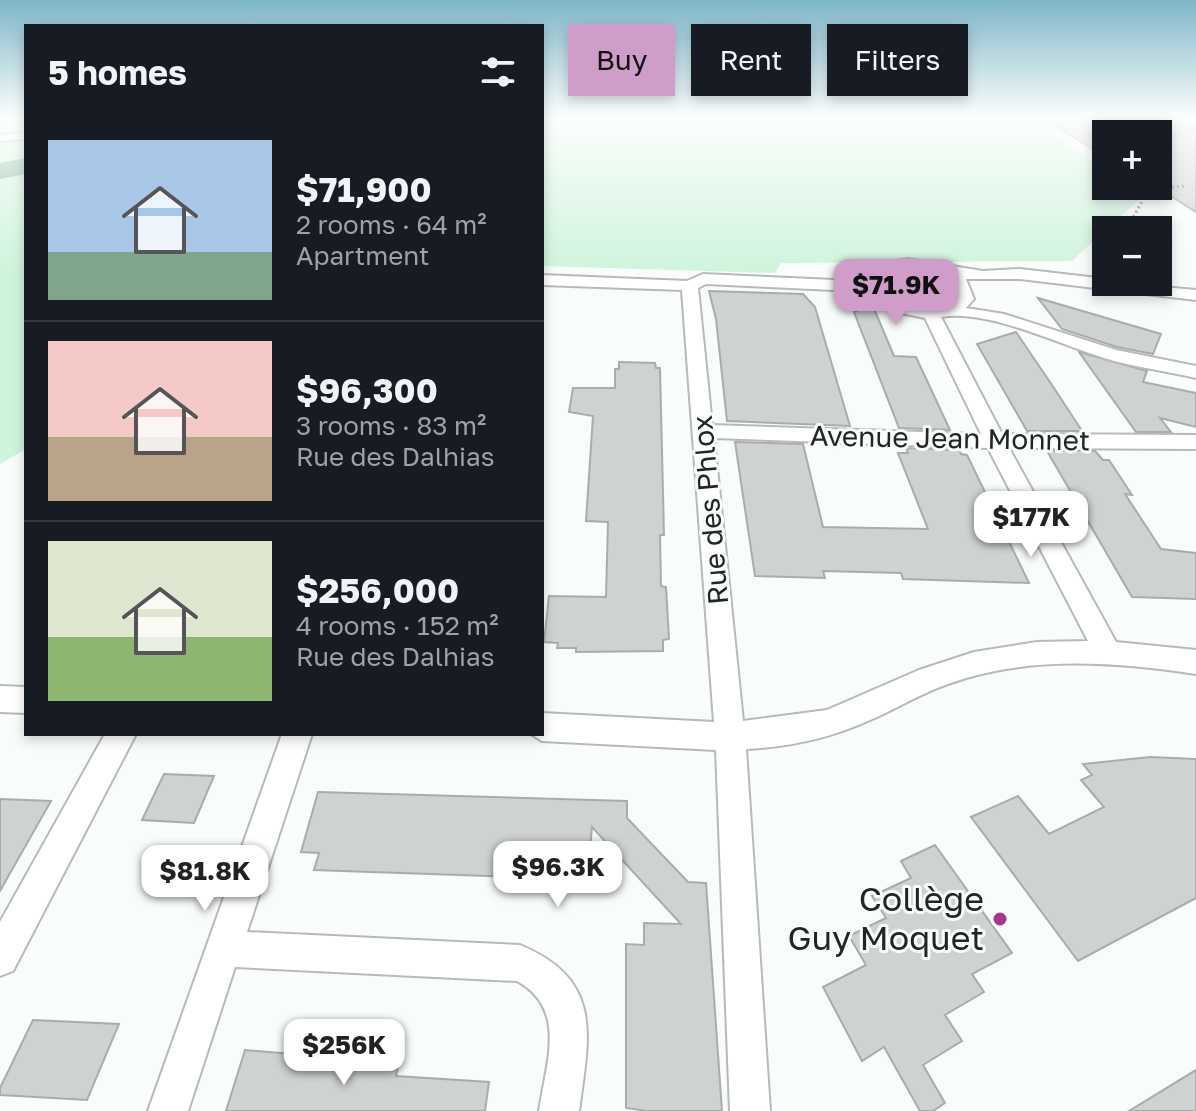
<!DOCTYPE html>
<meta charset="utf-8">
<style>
:root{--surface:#171b24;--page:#20242c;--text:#f1f3f6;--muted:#9ea1a6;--line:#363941;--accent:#cf9dc8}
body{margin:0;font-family:"Golos Text",sans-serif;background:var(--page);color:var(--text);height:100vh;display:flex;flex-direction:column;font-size:30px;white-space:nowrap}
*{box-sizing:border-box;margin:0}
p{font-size:26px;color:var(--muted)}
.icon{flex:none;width:44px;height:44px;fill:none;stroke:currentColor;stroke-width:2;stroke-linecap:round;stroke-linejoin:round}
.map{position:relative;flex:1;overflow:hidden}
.sheet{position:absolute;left:24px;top:24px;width:520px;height:712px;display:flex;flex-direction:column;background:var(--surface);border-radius:0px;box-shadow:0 4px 12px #0003}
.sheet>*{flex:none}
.banner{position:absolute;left:568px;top:24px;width:508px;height:72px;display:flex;gap:16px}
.controls{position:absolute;left:1092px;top:120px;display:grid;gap:16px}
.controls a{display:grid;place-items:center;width:80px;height:80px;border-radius:0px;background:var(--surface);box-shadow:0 4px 12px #0003;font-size:40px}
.price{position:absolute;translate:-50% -68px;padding:0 18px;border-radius:16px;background:#fff;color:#222;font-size:26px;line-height:52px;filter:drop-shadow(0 2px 4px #0008)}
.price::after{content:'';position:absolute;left:50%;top:48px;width:24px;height:18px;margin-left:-12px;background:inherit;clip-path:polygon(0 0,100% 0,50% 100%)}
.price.current{background:var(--accent);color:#111}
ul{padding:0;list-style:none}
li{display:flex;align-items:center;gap:24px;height:200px;padding:0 24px}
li+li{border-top:2px solid var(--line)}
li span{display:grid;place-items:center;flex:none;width:224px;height:160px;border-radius:0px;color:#555}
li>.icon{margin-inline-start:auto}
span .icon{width:96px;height:96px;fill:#fffc;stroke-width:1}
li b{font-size:34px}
h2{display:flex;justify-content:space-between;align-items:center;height:96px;padding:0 24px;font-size:34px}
.pill{padding:0 28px;border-radius:0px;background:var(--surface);box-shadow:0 4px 12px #0003;font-size:28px;line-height:72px}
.pill.current{background:var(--accent);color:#111}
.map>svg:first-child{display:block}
.green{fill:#cff4dc}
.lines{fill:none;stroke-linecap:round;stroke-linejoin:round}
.river{fill:#80b795;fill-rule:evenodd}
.building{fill:#cfd3d0;stroke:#a9adaa;stroke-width:2}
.minor-casing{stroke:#b7bab8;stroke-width:4}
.path{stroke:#8d908e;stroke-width:3;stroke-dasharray:2 3;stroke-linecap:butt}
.minor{fill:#fff;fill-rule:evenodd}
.poi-dot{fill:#a63490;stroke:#f8fcfa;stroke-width:3}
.labels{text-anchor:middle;stroke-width:6;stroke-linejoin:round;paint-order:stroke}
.street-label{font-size:28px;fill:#232524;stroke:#f8fcfa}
.near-poi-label{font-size:34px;fill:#232524;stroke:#f8fcfa;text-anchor:end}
</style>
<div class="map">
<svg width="1196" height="1111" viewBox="0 0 1196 1111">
<rect width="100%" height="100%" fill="#f8fcfa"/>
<g class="green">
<path d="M 0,118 L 26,118 L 26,449 L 0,464 Z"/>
<path d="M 542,118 L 1029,118 L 1106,172 L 1106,186 L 1125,186 L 1142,197 L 1072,261 L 781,263 L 775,273 L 542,266 Z"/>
</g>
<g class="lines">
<path class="river" d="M 26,158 L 26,174 L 0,179 L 0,163 Z"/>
</g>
<g class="building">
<path d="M 1042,118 L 1106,118 L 1106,157 Z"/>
<path d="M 1158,118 L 1171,118 L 1174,123 L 1196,130 L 1196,212 L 1158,188 Z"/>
<path d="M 709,291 L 803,294 L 815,307 L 850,426 L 727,421 L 716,319 Z"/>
<path d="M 1038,298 L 1161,334 L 1153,354 L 1117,347 L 1062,329 Z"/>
<path d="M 872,304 L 894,356 L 916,357 L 950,430 L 899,428 L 854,312 Z"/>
<path d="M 1016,332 L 1054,388 L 1082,431 L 1027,431 L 977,344 Z"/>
<path d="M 1079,352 L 1147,371 L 1143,382 L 1196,393 L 1196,427 L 1160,418 L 1171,432 L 1136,432 Z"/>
<path d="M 619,362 L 655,363 L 656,368 L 660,368 L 664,535 L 660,535 L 661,586 L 666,587 L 669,639 L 663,640 L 663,651 L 576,652 L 576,648 L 557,648 L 558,643 L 544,642 L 549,596 L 606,597 L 608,522 L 586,521 L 593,416 L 569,412 L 573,388 L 615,388 L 615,369 L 619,369 Z"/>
<path d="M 735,442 L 803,444 L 823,527 L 928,529 L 898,453 L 908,453 L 906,448 L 959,450 L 961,454 L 967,455 L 1029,583 L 903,579 L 901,573 L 823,571 L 825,578 L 755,576 Z"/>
<path d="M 1047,451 L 1095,451 L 1103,460 L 1109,460 L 1132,495 L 1125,494 L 1161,549 L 1196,553 L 1196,599 L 1132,597 Z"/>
<path d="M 1150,757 L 1196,759 L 1196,898 L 1078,961 L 971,817 L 1018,796 L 1049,834 L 1104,807 L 1081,780 L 1092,775 L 1083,764 Z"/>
<path d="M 164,774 L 214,776 L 194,823 L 142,820 Z"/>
<path d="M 318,792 L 627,801 L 627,818 L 688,882 L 706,883 L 722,1111 L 647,1111 L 626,1108 L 626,944 L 644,945 L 644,923 L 681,924 L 592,827 L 589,861 L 578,861 L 577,879 L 314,870 L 319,853 L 301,852 Z"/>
<path d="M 0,799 L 51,801 L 0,891 Z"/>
<path d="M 935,845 L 1012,953 L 972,974 L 984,992 L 945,1015 L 962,1041 L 923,1065 L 945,1103 L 933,1111 L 920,1111 L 884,1047 L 862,1061 L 823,987 L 866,965 L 849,936 L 886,918 L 872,896 L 911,878 L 901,861 Z"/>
<path d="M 33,1020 L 119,1024 L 87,1100 L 0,1095 L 0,1088 Z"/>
<path d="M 245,1050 L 399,1063 L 396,1076 L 489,1082 L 485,1111 L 226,1111 Z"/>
<path d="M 1196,1070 L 1196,1111 L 1129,1111 Z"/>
</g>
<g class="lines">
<defs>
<g id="minor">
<path d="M 1174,118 L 1196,120 L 1196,127 L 1175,120 Z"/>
<path d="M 26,133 L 26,139 L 0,141 L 0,135 Z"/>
<path d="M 908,259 L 983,271 L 1020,269 L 1106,279 L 1106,282 L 1196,290 L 1196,300 L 1020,279 L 966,279 L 974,299 L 966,308 L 1004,314 L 1116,350 L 1196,366 L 1196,378 C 1166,371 1134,367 1104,358 C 1058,344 988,309 941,317 L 1002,434 L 1196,435 L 1196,449 L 1009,448 L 1116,642 L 1196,650 L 1196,674 C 1114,662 1028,655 948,684 C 921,693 896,709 870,720 C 831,738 789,747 746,749 L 770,1111 L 730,1111 L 716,750 L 542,741 L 531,734 L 542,734 L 542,713 L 714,722 L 682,290 L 542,285 L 542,275 L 687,281 L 703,274 L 834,280 L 861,286 L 859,277 L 872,265 ZM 908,269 C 928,271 955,274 958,298 C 934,318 897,306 877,287 L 875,278 L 882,272 ZM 706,284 L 834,290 L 869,297 L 896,312 L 925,318 L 981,434 L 712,425 L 698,288 ZM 714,438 L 988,448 L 1088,641 L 1037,642 L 974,652 L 919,670 L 827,710 L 743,721 Z"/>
<path d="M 0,686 L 26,687 L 26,713 L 0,712 Z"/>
<path d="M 105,734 L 136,734 L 13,971 L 0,976 L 0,922 Z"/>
<path d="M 282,734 L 312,734 L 247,932 L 520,945 C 604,980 589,1036 579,1111 L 539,1111 C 546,1063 568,1009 517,981 L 235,967 L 188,1111 L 148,1111 Z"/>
</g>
</defs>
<use href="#minor" class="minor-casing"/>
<g class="path">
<path d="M 1105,118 L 1118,126"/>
<path d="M 1126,230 L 1149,189 L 1187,186"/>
<path d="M 1098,266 L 1106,253"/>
</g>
<use href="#minor" class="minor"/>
</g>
<linearGradient id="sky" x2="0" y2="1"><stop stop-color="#7eb5c7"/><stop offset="0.43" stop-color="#fcfefd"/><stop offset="1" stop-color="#fcfefd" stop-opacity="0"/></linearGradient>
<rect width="1196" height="273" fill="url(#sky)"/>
<circle class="poi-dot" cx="1000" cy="919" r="8"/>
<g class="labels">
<g class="street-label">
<text transform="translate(950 438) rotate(1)" y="10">Avenue Jean Monnet</text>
<text transform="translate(710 510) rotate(-95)" y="10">Rue des Phlox</text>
</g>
<g class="near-poi-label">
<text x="984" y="911">Collège<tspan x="984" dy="39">Guy Moquet</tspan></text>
</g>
</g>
</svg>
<div class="controls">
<a>+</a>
<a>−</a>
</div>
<b class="price current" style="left:896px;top:327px">$71.9K</b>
<b class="price" style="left:1031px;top:559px">$177K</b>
<b class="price" style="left:558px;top:909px">$96.3K</b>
<b class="price" style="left:205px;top:913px">$81.8K</b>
<b class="price" style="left:344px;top:1087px">$256K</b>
<div class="banner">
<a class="pill current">Buy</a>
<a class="pill">Rent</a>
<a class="pill">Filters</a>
</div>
<section class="sheet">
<h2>5 homes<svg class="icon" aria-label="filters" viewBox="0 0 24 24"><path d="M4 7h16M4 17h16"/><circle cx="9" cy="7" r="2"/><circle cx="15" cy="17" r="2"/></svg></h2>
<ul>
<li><span style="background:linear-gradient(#a9c7e8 70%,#7fa58c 0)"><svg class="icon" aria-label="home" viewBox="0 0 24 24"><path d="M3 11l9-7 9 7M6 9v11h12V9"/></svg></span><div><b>$71,900</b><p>2 rooms · 64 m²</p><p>Apartment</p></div></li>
<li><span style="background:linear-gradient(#f6c9c9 60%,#b9a48a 0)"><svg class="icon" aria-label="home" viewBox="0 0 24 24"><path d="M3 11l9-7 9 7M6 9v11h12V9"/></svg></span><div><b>$96,300</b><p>3 rooms · 83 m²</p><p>Rue des Dalhias</p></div></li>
<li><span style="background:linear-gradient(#dfe7d0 60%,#8fb573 0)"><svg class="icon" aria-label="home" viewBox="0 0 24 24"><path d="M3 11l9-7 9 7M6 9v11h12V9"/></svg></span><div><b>$256,000</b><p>4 rooms · 152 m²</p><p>Rue des Dalhias</p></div></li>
</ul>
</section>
</div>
